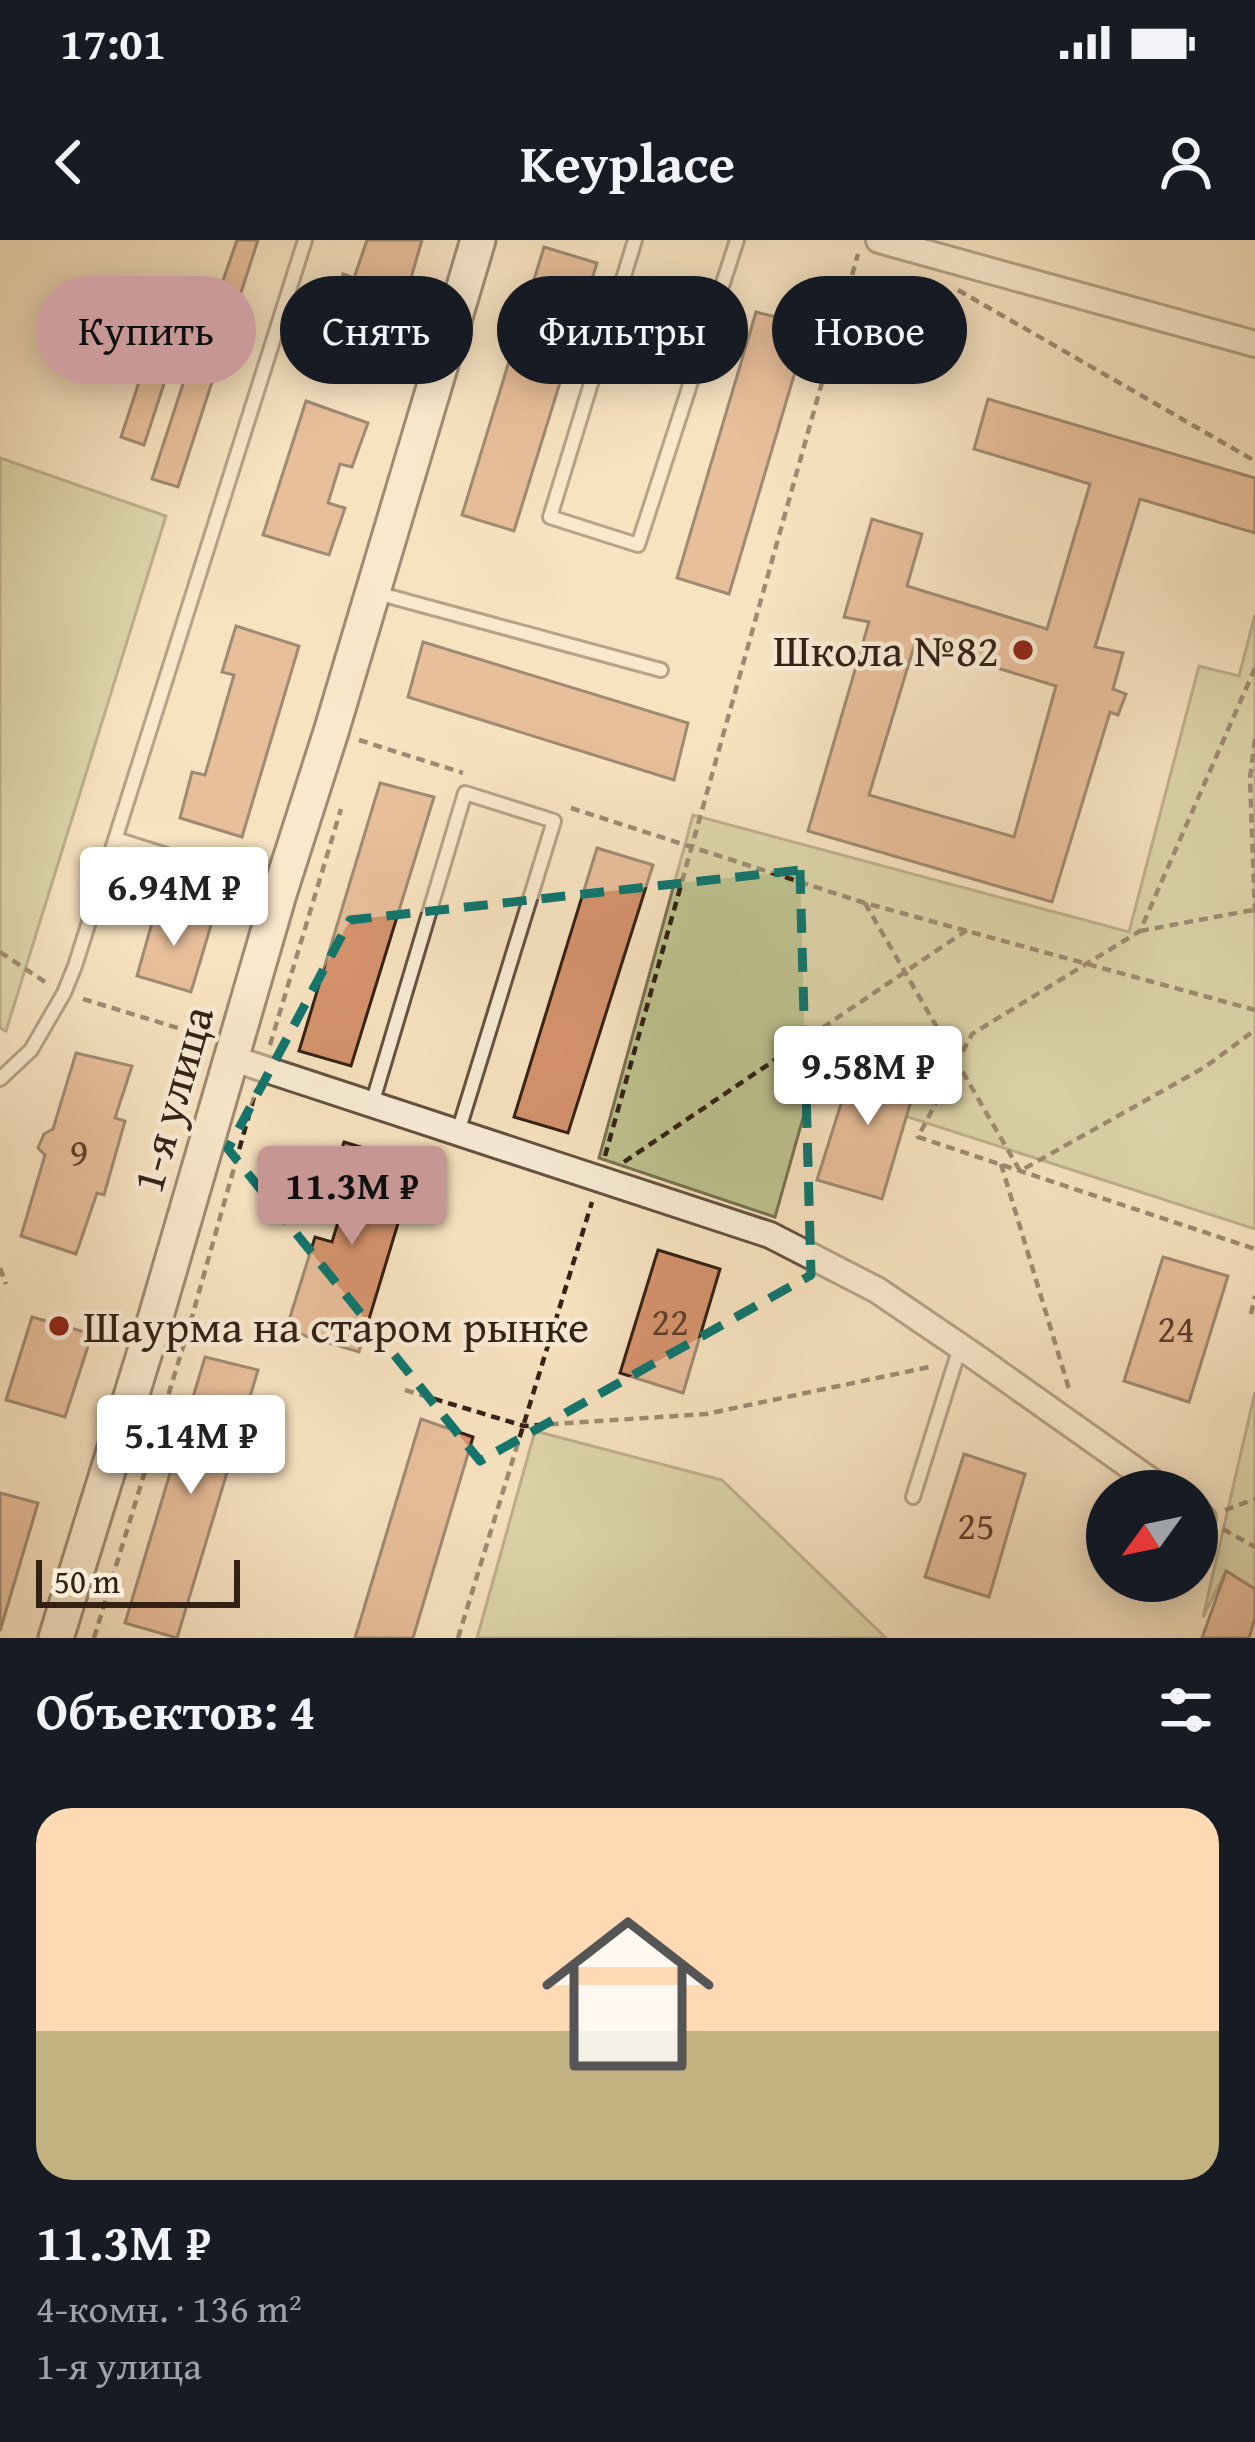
<!DOCTYPE html>
<html lang="ru">
<meta charset="utf-8">
<style>
:root{--surface:#171b24;--page:#242831;--text:#f1f3f6;--muted:#9ea1a6;--accent:#c59692}
body{margin:0;font-family:"Gentium Book Plus",serif;background:var(--page);color:var(--text);height:100vh;display:flex;flex-direction:column;font-size:45px;white-space:nowrap}
*{box-sizing:border-box;margin:0}
p{font-size:39px;color:var(--muted)}
.icon{flex:none;width:66px;height:66px;fill:none;stroke:currentColor;stroke-width:2;stroke-linecap:round;stroke-linejoin:round}
.map{position:relative;height:1398px;overflow:hidden}
.panel{display:flex;flex-direction:column;background:var(--surface);flex:1}
.panel>*{flex:none}
.top-card{position:absolute;left:36px;top:36px;width:1185px;height:108px;display:flex;gap:24px}
.needle{width:78px;rotate:237deg}
.buttons{position:absolute;left:1086px;top:1230px;display:grid;gap:24px}
.buttons a{display:grid;place-items:center;width:132px;height:132px;border-radius:50%;background:var(--surface);box-shadow:0 6px 30px #0003;font-size:60px}
.scale{position:absolute;left:36px;bottom:30px;width:204px;box-sizing:border-box;padding-left:12px;border:6px solid #342115;border-top:0;font-size:33px;line-height:42px;white-space:nowrap;color:#342115;-webkit-text-stroke:9px #faedd7;paint-order:stroke}
.price{position:absolute;translate:-50% -102px;padding:0 27px;border-radius:12px;background:#fff;color:#222;font-size:39px;line-height:78px;filter:drop-shadow(0 3px 6px #0008)}
.price::after{content:'';position:absolute;left:50%;top:72px;width:36px;height:27px;margin-left:-18px;background:inherit;clip-path:polygon(0 0,100% 0,50% 100%)}
.price.on{background:var(--accent);color:#111}
ul{padding:0;list-style:none}
li{display:grid;align-content:center;gap:24px;height:636px;padding:0 36px}
li span{display:grid;place-items:center;height:372px;border-radius:36px;color:#555}
li>.icon{margin-inline-start:auto}
span .icon{width:216px;height:216px;fill:#fffc;stroke-width:1}
li b{font-size:51px}
h2{display:flex;justify-content:space-between;align-items:center;height:144px;padding:0 36px;font-size:51px}
.pill{padding:0 42px;border-radius:54px;background:var(--surface);box-shadow:0 6px 30px #0003;font-size:42px;line-height:108px}
.pill.on{background:var(--accent);color:#111}
.status{display:flex;justify-content:space-between;align-items:center;height:84px;padding:0 60px;background:var(--surface);direction:ltr}
.status svg{height:33px;fill:currentColor}
header{display:flex;justify-content:space-between;align-items:center;height:156px;padding:0 36px;background:var(--surface);font-size:54px;font-weight:700}
.map>svg:first-child{display:block}
.green{fill:#bfc391;stroke:#7a7253;stroke-width:3}
.building{fill:#d5936e;stroke:#342115;stroke-width:3;fill-rule:evenodd}
.lines{fill:none;stroke-linecap:round;stroke-linejoin:round}
.lane-casing{stroke:#655240;stroke-width:18}
.street-casing{stroke:#655240;stroke-width:30}
.secondary-casing{stroke:#342115;stroke-width:39}
.path{stroke:#342115;stroke-width:4.5;stroke-dasharray:9 6;stroke-linecap:butt}
.lane{stroke:#faedd7;stroke-width:12}
.street{stroke:#faedd7;stroke-width:24}
.secondary{stroke:#faedd7;stroke-width:33}
.marked{fill:none;stroke:#0f766e;stroke-width:9;stroke-dasharray:24 15;stroke-linejoin:round}
.poi-dot{fill:#8f2418;stroke:#faedd7;stroke-width:4.5}
.labels{text-anchor:middle;stroke-width:9;stroke-linejoin:round;paint-order:stroke}
.number-label{font-size:39px;fill:#5c3e2b}
.poi-label{font-size:45px;fill:#342115;stroke:#faedd7;text-anchor:end}
.street-label{font-size:45px;fill:#342115;stroke:#faedd7}
</style>
<div class="status"><b>17:01</b><svg viewBox="0 0 49 12"><path d="M0 12V9h3v3zM5 12V6h3v6zM10 12V3h3v9zM15 12V0h3v12zM26 1h20v11H26zM47 4h2v5h-2z"/></svg></div>
<header><svg class="icon" aria-label="back" viewBox="0 0 24 24"><path d="M15 5l-7 7 7 7"/></svg>Keyplace<svg class="icon" aria-label="person" viewBox="0 0 24 24"><circle cx="12" cy="8" r="4"/><path d="M4 21q1-7 8-7t8 7"/></svg></header>
<div class="map">
<svg width="1255" height="1398" viewBox="0 0 1255 1398">
<rect width="100%" height="100%" fill="#f8e3c1"/>
<filter id="stains"><feTurbulence type="fractalNoise" baseFrequency=".00167" numOctaves="4"/><feColorMatrix values="0 0 0 0 .2 0 0 0 0 .09 0 0 0 0 .02 0 0 0 .5 -.17"/></filter>
<radialGradient id="worn" r=".72"><stop offset=".6" stop-color="#630" stop-opacity="0"/><stop offset="1" stop-color="#630" stop-opacity=".3"/></radialGradient>
<g class="green">
<path d="M 0,218 L 166,276 L 6,791 L 0,788 Z"/>
<path d="M 1255,375 L 1255,989 L 812,846 L 775,977 L 599,918 L 693,575 L 1129,692 L 1199,426 L 1239,436 Z"/>
<path d="M 1255,1152 L 1255,1349 L 1226,1331 L 1203,1377 Z"/>
<path d="M 535,1191 L 722,1240 L 886,1398 L 477,1398 Z"/>
</g>
<g class="building">
<path d="M 237,0 L 258,0 L 178,247 L 152,239 L 194,110 L 176,107 L 144,205 L 121,197 L 153,99 L 104,87 L 111,63 L 207,87 Z"/>
<path d="M 367,0 L 422,0 L 393,100 L 329,81 L 343,34 L 354,38 Z"/>
<path d="M 544,7 L 597,23 L 514,291 L 462,275 Z"/>
<path d="M 756,72 L 809,85 L 729,354 L 677,338 Z"/>
<path d="M 988,159 L 1255,238 L 1255,293 L 1140,259 L 1095,407 L 1123,413 L 1113,449 L 1126,454 L 1118,475 L 1110,472 L 1052,662 L 808,591 L 869,382 L 844,377 L 872,279 L 922,294 L 907,346 L 1047,389 L 1090,244 L 974,209 ZM 915,403 L 1056,446 L 1014,597 L 869,555 Z"/>
<path d="M 306,161 L 368,183 L 352,227 L 340,224 L 328,263 L 345,268 L 329,315 L 263,295 Z"/>
<path d="M 236,386 L 299,406 L 242,597 L 180,578 L 192,532 L 205,535 L 234,435 L 222,432 Z"/>
<path d="M 423,402 L 688,483 L 674,540 L 408,457 Z"/>
<path d="M 380,543 L 434,557 L 351,826 L 299,811 Z"/>
<path d="M 597,608 L 653,625 L 568,893 L 514,877 Z"/>
<path d="M 157,665 L 212,682 L 191,752 L 137,736 Z"/>
<path d="M 76,813 L 132,826 L 115,878 L 125,881 L 104,955 L 97,953 L 76,1014 L 21,996 L 45,915 L 38,908 L 44,894 L 53,889 Z"/>
<path d="M 856,816 L 919,834 L 882,959 L 817,940 Z"/>
<path d="M 344,902 L 416,924 L 359,1112 L 286,1090 L 315,997 L 332,1002 L 340,976 L 323,970 Z"/>
<path d="M 658,1010 L 720,1029 L 683,1153 L 620,1133 Z"/>
<path d="M 1163,1017 L 1228,1036 L 1189,1162 L 1124,1141 Z"/>
<path d="M 32,1077 L 92,1094 L 65,1177 L 6,1160 Z"/>
<path d="M 205,1117 L 258,1130 L 177,1398 L 125,1383 Z"/>
<path d="M 421,1179 L 473,1197 L 413,1398 L 355,1398 Z"/>
<path d="M 964,1214 L 1025,1234 L 989,1357 L 925,1337 Z"/>
<path d="M 0,1253 L 38,1263 L 0,1391 Z"/>
<path d="M 1226,1331 L 1255,1349 L 1255,1378 L 1249,1398 L 1202,1398 Z"/>
</g>
<g class="lines">
<defs>
<g id="lane">
<path d="M 635,0 L 550,277 L 638,305 L 737,0"/>
<path d="M 373,352 L 661,430"/>
<path d="M 116,599 L 275,649"/>
<path d="M 0,839 L 31,810 L 64,753 L 75,726 L 305,0"/>
<path d="M 372,864 L 465,553 L 554,581 L 458,892"/>
<path d="M 913,1257 L 960,1107"/>
</g>
<g id="street">
<path d="M 879,0 L 1255,104"/>
<path d="M 231,818 L 770,995 L 877,1050 L 977,1118 L 1165,1251"/>
<path d="M 1197,1274 L 1203,1278"/>
</g>
<path id="secondary" d="M 56,1398 L 156,1076 L 280,651 L 331,492 L 478,0"/>
</defs>
<use href="#lane" class="lane-casing"/>
<use href="#street" class="street-casing"/>
<use href="#secondary" class="secondary-casing"/>
<g class="path">
<path d="M 958,50 L 1255,221"/>
<path d="M 1255,428 L 1140,691 L 972,794 L 918,897 L 1255,1009"/>
<path d="M 1255,499 L 1250,538 L 1255,675"/>
<path d="M 359,500 L 463,533"/>
<path d="M 571,568 L 865,663 L 1255,770"/>
<path d="M 865,663 L 1020,931 L 1205,827 L 1255,790"/>
<path d="M 1140,691 L 1253,670"/>
<path d="M 0,712 L 45,742"/>
<path d="M 83,759 L 204,796"/>
<path d="M 270,805 L 341,569"/>
<path d="M 605,916 L 858,14"/>
<path d="M 624,922 L 967,690"/>
<path d="M 1001,924 L 1069,1149"/>
<path d="M 0,1028 L 6,1044"/>
<path d="M 1251,1074 L 1255,1056"/>
<path d="M 405,1150 L 524,1186 L 706,1174 L 934,1126"/>
<path d="M 1225,1270 L 1255,1259"/>
<path d="M 1223,1289 L 1255,1307"/>
<path d="M 94,1398 L 190,1084 L 256,850"/>
<path d="M 458,1398 L 592,962"/>
</g>
<use href="#lane" class="lane"/>
<use href="#street" class="street"/>
<use href="#secondary" class="secondary"/>
</g>
<path d="M0 0H1255V1398H0ZM 800,630 L 811,1035 L 480,1221 L 228,909 L 350,680 Z" fill="#f8e3c1" fill-opacity=".55" fill-rule="evenodd"/>
<path class="marked" d="M 800,630 L 811,1035 L 480,1221 L 228,909 L 350,680 Z"/>
<g class="poi-dot">
<circle cx="1023" cy="410" r="12"/>
<circle cx="59" cy="1086" r="12"/>
</g>
<g class="labels">
<g class="number-label">
<text x="79" y="926">9</text>
<text x="670" y="1095">22</text>
<text x="1176" y="1102">24</text>
<text x="976" y="1299">25</text>
</g>
<g class="poi-label">
<text x="999" y="426">Школа №82</text>
<text x="83" y="1102" text-anchor="start">Шаурма на старом рынке</text>
</g>
<g class="street-label">
<text transform="translate(172 859) rotate(-74)" y="16">1-я улица</text>
</g>
</g>
<rect width="100%" height="100%" filter="url(#stains)"/>
<rect width="100%" height="100%" fill="url(#worn)"/>
</svg>
<div class="buttons">
<a><svg class="needle" viewBox="-14 -14 28 28"><path d="M0-13l5 13h-10z" fill="#e53935"/><path d="M0 13l5-13h-10z" fill="#9ea1a6"/></svg></a>
</div>
<div class="scale">50 m</div>
<b class="price" style="left:174px;top:709px">6.94M ₽</b>
<b class="price" style="left:868px;top:888px">9.58M ₽</b>
<b class="price on" style="left:352px;top:1008px">11.3M ₽</b>
<b class="price" style="left:191px;top:1257px">5.14M ₽</b>
<div class="top-card">
<a class="pill on">Купить</a>
<a class="pill">Снять</a>
<a class="pill">Фильтры</a>
<a class="pill">Новое</a>
</div>
</div>
<section class="panel">
<h2>Объектов: 4<svg class="icon" aria-label="filters" viewBox="0 0 24 24"><path d="M4 7h16M4 17h16"/><circle cx="9" cy="7" r="2"/><circle cx="15" cy="17" r="2"/></svg></h2>
<ul>
<li><span style="background:linear-gradient(#ffd9b3 60%,#c2b280 0)"><svg class="icon" aria-label="home" viewBox="0 0 24 24"><path d="M3 11l9-7 9 7M6 9v11h12V9"/></svg></span><div><b>11.3M ₽</b><p>4-комн. · 136 m²</p><p>1-я улица</p></div></li>
</ul>
</section>
